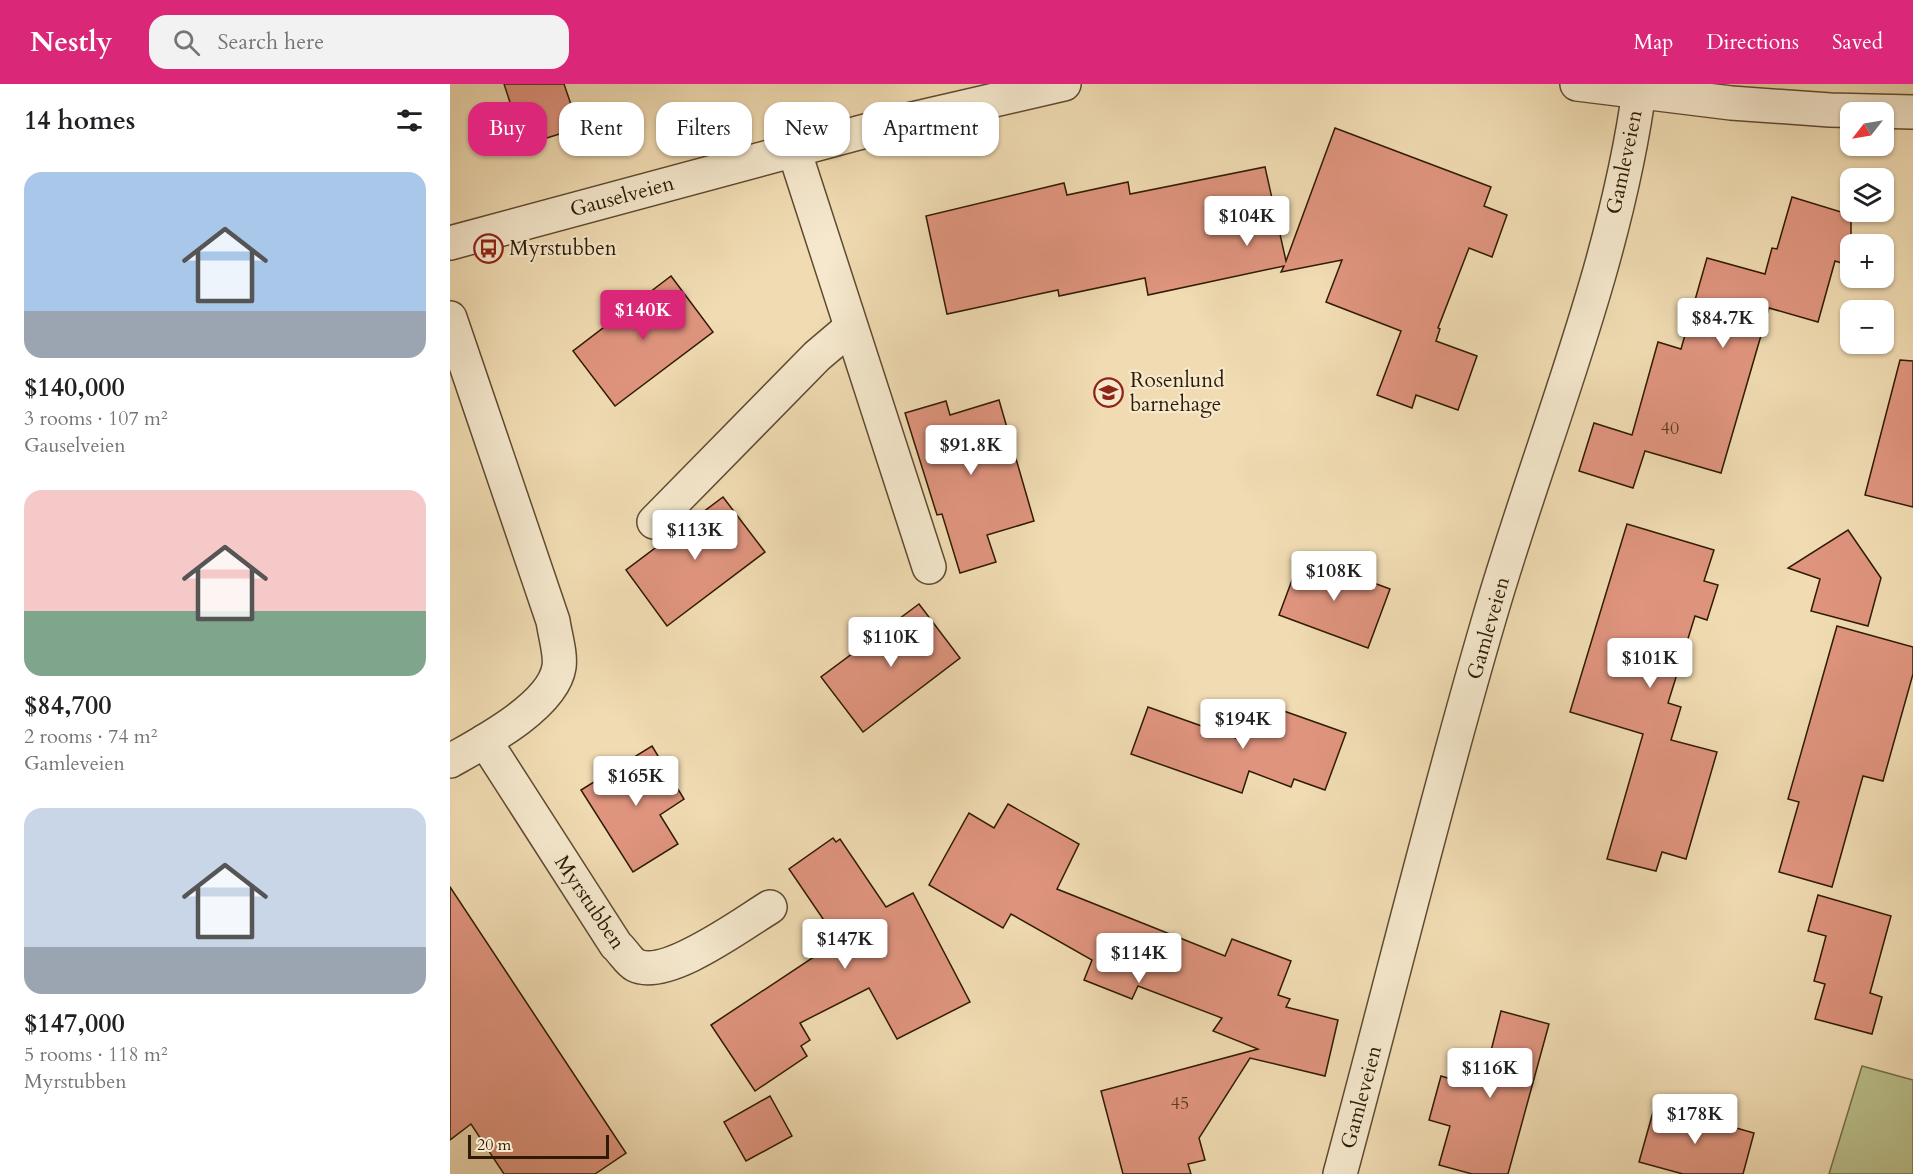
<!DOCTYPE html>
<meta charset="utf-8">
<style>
:root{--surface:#fff;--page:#f2f2f2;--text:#202124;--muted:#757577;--accent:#db2777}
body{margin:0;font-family:Cardo,serif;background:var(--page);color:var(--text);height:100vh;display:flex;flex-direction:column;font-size:22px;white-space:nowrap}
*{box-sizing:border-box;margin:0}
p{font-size:20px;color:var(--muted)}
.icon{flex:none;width:33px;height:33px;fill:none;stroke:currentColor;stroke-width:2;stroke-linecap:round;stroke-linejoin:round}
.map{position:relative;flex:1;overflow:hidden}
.side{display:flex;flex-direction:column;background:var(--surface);width:450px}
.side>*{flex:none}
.hud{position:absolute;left:18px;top:18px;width:570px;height:54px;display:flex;gap:12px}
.needle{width:39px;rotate:239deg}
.fabs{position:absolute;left:1390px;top:18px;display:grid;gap:12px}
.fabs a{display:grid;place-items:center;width:54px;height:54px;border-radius:12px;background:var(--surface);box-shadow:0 2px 4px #0004;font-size:30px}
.scale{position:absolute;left:18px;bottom:15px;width:141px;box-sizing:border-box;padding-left:6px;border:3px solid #2f1b04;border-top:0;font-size:16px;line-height:21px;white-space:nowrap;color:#2f1b04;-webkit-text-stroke:4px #f5e8cd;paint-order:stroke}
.price{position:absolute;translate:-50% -51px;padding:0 14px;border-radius:6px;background:#fff;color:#222;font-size:20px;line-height:39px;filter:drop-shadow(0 2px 3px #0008)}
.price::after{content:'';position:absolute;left:50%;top:36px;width:18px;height:14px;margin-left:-9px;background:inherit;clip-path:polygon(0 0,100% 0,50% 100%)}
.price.current{background:var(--accent);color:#fff}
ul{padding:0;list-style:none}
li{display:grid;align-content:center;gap:12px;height:318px;padding:0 24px}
li span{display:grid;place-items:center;height:186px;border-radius:18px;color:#555}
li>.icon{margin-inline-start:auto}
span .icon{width:108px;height:108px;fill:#fffc;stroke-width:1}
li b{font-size:26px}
h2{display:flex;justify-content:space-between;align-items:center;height:72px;padding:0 24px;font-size:26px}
.pill{padding:0 21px;border-radius:18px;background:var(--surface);box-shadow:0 2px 4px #0004;font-size:21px;line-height:54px}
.pill.current{background:var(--accent);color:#fff}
header{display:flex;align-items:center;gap:36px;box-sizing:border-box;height:84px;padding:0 30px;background:var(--accent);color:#fff}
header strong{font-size:28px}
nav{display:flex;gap:33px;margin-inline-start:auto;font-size:21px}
.search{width:420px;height:54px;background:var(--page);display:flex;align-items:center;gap:15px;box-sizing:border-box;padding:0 21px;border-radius:18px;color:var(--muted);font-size:22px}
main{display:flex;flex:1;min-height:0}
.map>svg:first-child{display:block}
.green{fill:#bac08c;stroke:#746e48;stroke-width:1.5}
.building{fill:#df947e;stroke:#2f1b04;stroke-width:1.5}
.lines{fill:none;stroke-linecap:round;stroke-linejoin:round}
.minor-casing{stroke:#5f4b30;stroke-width:36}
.minor{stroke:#f5e8cd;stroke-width:33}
.labels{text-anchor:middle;stroke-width:4.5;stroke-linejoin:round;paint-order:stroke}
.number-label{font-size:18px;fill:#5b3922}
.street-label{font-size:21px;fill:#2f1b04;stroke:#f5e8cd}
.poi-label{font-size:21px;fill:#2f1b04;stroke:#f5e8cd;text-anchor:start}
</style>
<header>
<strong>Nestly</strong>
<div class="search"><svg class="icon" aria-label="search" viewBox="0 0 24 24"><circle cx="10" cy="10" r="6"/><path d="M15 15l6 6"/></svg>Search here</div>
<nav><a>Map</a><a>Directions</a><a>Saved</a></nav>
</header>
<main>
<section class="side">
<h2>14 homes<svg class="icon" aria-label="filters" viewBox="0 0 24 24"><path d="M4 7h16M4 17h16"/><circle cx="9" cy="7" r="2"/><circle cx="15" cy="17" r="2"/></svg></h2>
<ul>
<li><span style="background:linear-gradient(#a9c7e8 75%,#9aa5b1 0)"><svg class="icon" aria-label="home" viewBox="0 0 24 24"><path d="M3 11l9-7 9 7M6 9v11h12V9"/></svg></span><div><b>$140,000</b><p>3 rooms · 107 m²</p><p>Gauselveien</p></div></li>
<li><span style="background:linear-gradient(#f6c9c9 65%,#7fa58c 0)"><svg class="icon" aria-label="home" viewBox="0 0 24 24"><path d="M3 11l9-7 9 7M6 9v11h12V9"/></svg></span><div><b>$84,700</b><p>2 rooms · 74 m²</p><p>Gamleveien</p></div></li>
<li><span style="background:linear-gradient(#c9d6e8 75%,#9aa5b1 0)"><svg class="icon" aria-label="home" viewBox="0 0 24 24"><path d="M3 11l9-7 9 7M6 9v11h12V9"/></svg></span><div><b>$147,000</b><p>5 rooms · 118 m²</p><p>Myrstubben</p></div></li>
</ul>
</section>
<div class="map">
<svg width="1463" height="1090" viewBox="0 0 1463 1090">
<rect width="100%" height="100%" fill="#f0dbb2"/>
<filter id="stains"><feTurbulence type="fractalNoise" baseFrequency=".00333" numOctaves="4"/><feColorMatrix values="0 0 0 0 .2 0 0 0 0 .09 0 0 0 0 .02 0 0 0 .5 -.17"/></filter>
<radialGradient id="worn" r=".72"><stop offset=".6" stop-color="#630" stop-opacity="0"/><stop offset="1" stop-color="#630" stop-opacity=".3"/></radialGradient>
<path class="green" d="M 1412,982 L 1463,996 L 1463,1090 L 1379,1090 Z"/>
<g class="building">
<path d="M 54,0 L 114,0 L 129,44 L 74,61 Z"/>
<path d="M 885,44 L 1041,103 L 1034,122 L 1057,131 L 1042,173 L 1019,164 L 988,244 L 990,245 L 986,257 L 1027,272 L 1008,326 L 966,311 L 962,324 L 927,311 L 951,247 L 876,218 L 892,176 L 831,188 L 834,182 L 698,211 L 695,194 L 609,212 L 608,206 L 497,230 L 476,132 L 614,99 L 617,111 L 678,98 L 680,110 L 815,83 L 836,177 Z"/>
<path d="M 1342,113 L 1401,131 L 1401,182 L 1385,177 L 1368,238 L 1319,224 L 1271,389 L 1195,367 L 1183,404 L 1129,387 L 1144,339 L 1182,351 L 1208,258 L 1231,265 L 1257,174 L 1315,190 L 1322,164 L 1327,165 Z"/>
<path d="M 221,192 L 263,248 L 165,322 L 123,267 Z"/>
<path d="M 1450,276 L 1463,277 L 1463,423 L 1415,411 Z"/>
<path d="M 549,316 L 584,437 L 537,451 L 546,478 L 510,489 L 492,430 L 487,431 L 455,329 L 496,317 L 500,331 Z"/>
<path d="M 273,413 L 315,468 L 217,542 L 176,486 Z"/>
<path d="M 1177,440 L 1264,466 L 1254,497 L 1268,501 L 1257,536 L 1245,532 L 1218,619 L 1231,623 L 1221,656 L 1267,668 L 1236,775 L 1212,768 L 1206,787 L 1157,775 L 1193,650 L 1120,628 Z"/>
<path d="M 1398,446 L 1431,494 L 1418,542 L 1361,527 L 1370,495 L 1338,484 Z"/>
<path d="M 851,472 L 940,505 L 918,564 L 829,531 Z"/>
<path d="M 469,520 L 510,574 L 413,648 L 371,593 Z"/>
<path d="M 1387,542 L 1463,563 L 1463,590 L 1433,697 L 1413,692 L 1382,803 L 1329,788 L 1349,718 L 1338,715 Z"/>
<path d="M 698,623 L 794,657 L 804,628 L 827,636 L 831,626 L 896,649 L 875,706 L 844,695 L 841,703 L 799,687 L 792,709 L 681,670 Z"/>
<path d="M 202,662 L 234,715 L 210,731 L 228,760 L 183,788 L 131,706 Z"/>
<path d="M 558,720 L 629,760 L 607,805 L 775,872 L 782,855 L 841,877 L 828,911 L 840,915 L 836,923 L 888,936 L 875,992 L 800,974 L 749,1054 L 755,1076 L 738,1080 L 741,1090 L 673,1090 L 651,1007 L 808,965 L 763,947 L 772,934 L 688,902 L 682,915 L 634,896 L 642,876 L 561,830 L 553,844 L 479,801 L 519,729 L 544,744 Z"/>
<path d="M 383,754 L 386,758 L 390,755 L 436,823 L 463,809 L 520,918 L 447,955 L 419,904 L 350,939 L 360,956 L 351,962 L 357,972 L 305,1007 L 261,941 L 379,863 L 375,855 L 384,851 L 339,785 Z"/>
<path d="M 0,803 L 176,1069 L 145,1090 L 54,1090 L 21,1040 L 0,1056 Z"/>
<path d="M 1368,811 L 1441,832 L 1420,909 L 1432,913 L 1422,950 L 1365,935 L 1375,900 L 1364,897 L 1376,852 L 1358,847 Z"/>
<path d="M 1051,927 L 1099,940 L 1058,1090 L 1022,1090 L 989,1081 L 1000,1042 L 979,1036 L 991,992 L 1011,998 L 1019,969 L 1039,975 Z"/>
<path d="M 320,1012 L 342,1052 L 296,1077 L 274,1038 Z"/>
<path d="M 1205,1021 L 1304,1049 L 1293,1090 L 1233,1090 L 1189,1078 Z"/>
</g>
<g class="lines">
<defs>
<g id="minor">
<path d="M 1127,0 L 1281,19 L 1380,26 L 1463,28"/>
<path d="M 344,66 L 479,483"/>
<path d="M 0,159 L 449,38 L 614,0"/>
<path d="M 0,234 L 103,537 C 105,551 111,570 109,583 C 103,622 32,659 0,677"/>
<path d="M 204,438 L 367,272 L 400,244"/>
<path d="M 35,657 L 166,861 C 172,866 179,878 185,881 C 216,897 292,840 320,823"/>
<path d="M 890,1090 C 940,905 985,719 1039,535 C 1090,359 1166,184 1190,0"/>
</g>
</defs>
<use href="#minor" class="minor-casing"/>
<use href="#minor" class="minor"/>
</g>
<defs>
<symbol id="bus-ring" viewBox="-11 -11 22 22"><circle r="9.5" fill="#f5e8cd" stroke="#8f2418" stroke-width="1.5"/><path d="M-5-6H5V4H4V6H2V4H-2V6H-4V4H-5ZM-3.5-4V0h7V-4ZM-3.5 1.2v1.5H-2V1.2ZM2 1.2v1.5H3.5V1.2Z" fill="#8f2418"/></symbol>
<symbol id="school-ring" viewBox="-11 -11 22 22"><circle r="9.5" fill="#f5e8cd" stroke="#8f2418" stroke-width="1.5"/><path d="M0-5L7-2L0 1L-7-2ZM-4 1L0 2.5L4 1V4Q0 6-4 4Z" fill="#8f2418"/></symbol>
</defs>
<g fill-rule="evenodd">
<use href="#bus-ring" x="22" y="148" width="33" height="33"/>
<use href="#school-ring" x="642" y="292" width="33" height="33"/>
</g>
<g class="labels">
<g class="number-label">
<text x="1220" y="350">40</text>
<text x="730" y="1025">45</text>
</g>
<g class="street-label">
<text transform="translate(1174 78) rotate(-78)" y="7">Gamleveien</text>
<text transform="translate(172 112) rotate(-15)" y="7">Gauselveien</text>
<text transform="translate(1038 544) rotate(-74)" y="7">Gamleveien</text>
<text transform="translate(140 818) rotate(56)" y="7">Myrstubben</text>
<text transform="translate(911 1013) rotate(-75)" y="7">Gamleveien</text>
</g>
<g class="poi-label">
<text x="59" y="171">Myrstubben</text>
<text x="680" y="303">Rosenlund<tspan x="680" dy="24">barnehage</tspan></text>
</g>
</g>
<rect width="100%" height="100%" filter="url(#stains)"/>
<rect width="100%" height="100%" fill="url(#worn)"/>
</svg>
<div class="fabs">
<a><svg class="needle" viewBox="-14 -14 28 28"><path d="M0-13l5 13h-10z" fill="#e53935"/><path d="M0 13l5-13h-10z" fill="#757577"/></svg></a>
<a><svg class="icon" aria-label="layers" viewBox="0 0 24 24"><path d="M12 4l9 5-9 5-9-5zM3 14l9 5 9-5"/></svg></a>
<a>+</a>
<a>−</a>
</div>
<div class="scale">20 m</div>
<b class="price" style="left:797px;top:163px">$104K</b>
<b class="price current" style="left:193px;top:257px">$140K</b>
<b class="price" style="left:1273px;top:265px">$84.7K</b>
<b class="price" style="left:521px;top:392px">$91.8K</b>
<b class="price" style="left:245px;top:477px">$113K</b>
<b class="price" style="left:884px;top:518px">$108K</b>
<b class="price" style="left:441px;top:584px">$110K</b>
<b class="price" style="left:1200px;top:605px">$101K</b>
<b class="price" style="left:793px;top:666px">$194K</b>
<b class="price" style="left:186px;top:723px">$165K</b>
<b class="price" style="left:395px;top:886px">$147K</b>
<b class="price" style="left:689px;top:900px">$114K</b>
<b class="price" style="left:1040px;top:1015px">$116K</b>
<b class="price" style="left:1245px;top:1061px">$178K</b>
<div class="hud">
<a class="pill current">Buy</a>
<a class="pill">Rent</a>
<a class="pill">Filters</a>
<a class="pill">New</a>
<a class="pill">Apartment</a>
</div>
</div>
</main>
